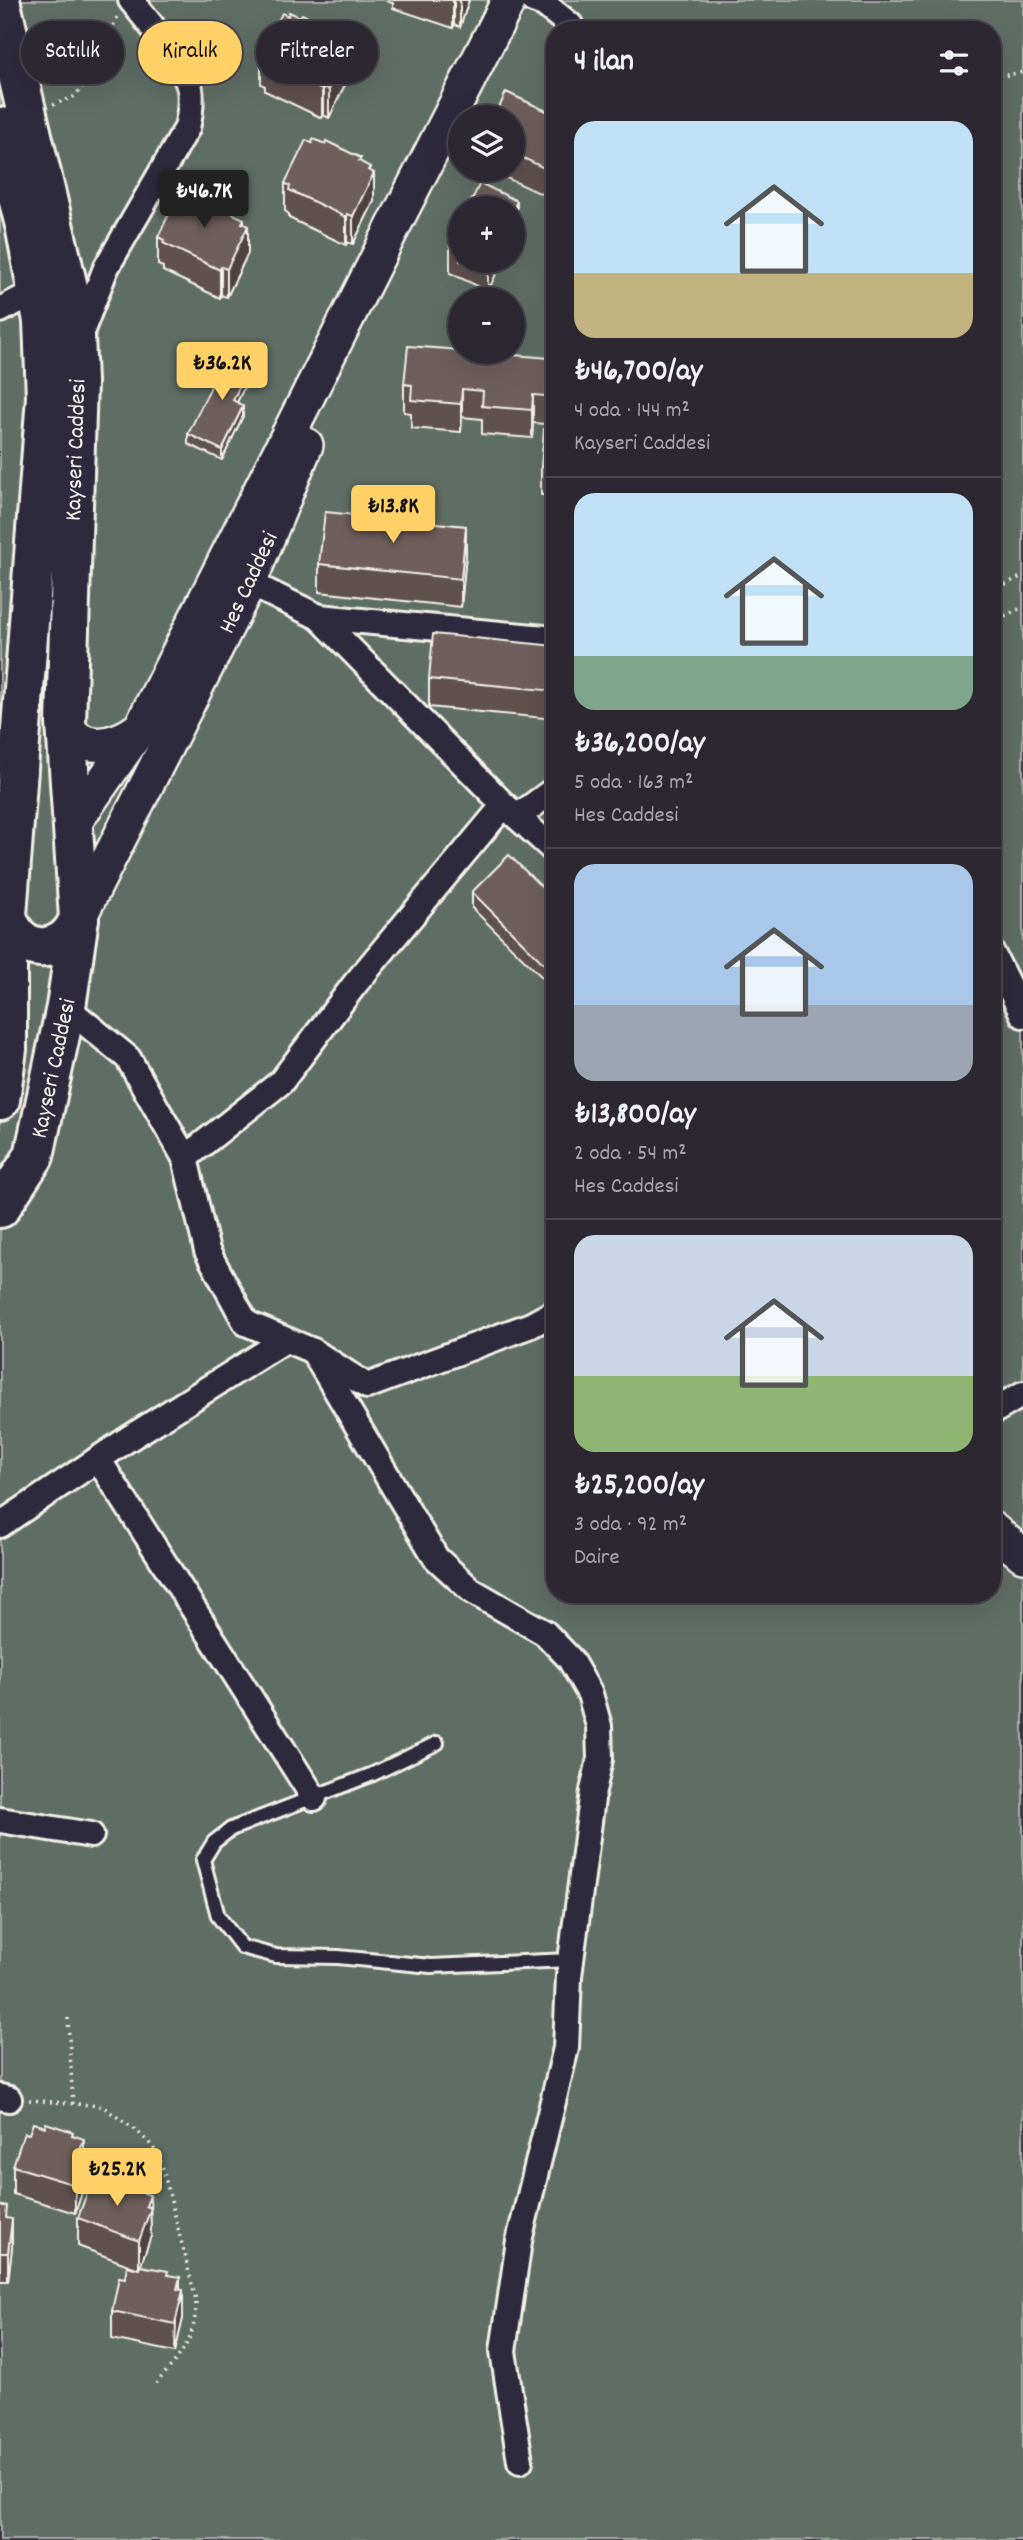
<!DOCTYPE html>
<html lang="tr">
<meta charset="utf-8">
<style>
:root{--surface:#2d2732;--page:#39333e;--text:#f1f3f6;--muted:#a7a5ac;--line:#48444d;--accent:#ffd166}
body{margin:0;font-family:Dekko,sans-serif;background:var(--page);color:var(--text);height:100vh;display:flex;flex-direction:column;font-size:26px;white-space:nowrap}
*{box-sizing:border-box;margin:0}
p{font-size:23px;color:var(--muted)}
.icon{flex:none;width:38px;height:38px;fill:none;stroke:currentColor;stroke-width:2;stroke-linecap:round;stroke-linejoin:round}
.map{position:relative;flex:1;overflow:hidden}
.sheet{position:absolute;left:546px;top:21px;width:455px;height:1582px;display:flex;flex-direction:column;background:var(--surface);border-radius:28px;box-shadow:0 7px 28px #0002,0 0 0 2px var(--line)}
.sheet>*{flex:none}
.top-card{position:absolute;left:21px;top:21px;width:420px;height:63px;display:flex;gap:14px}
.buttons{position:absolute;left:448px;top:105px;display:grid;gap:14px}
.buttons a{display:grid;place-items:center;width:77px;height:77px;border-radius:50%;background:var(--surface);box-shadow:0 7px 28px #0002,0 0 0 2px var(--line);font-size:35px}
.price{position:absolute;translate:-50% -60px;padding:0 16px;border-radius:7px;background:var(--accent);color:#111;font-size:23px;line-height:46px;filter:drop-shadow(0 2px 4px #0008)}
.price::after{content:'';position:absolute;left:50%;top:42px;width:21px;height:16px;margin-left:-10px;background:inherit;clip-path:polygon(0 0,100% 0,50% 100%)}
.price.selected{background:#222;color:#fff}
ul{padding:0;list-style:none}
li{display:grid;align-content:center;gap:14px;height:371px;padding:0 28px}
li+li{border-top:2px solid var(--line)}
li span{display:grid;place-items:center;height:217px;border-radius:21px;color:#555}
li>.icon{margin-inline-start:auto}
span .icon{width:126px;height:126px;fill:#fffc;stroke-width:1}
li b{font-size:30px}
h2{display:flex;justify-content:space-between;align-items:center;height:84px;padding:0 28px;font-size:30px}
.chip{padding:0 24px;border-radius:32px;background:var(--surface);box-shadow:0 7px 28px #0002,0 0 0 2px var(--line);font-size:24px;line-height:63px}
.chip.selected{background:var(--accent);color:#111}
.map>svg:first-child{display:block}
.grass{fill:#5e6e65;stroke:#a9b0a6;stroke-width:2;fill-rule:evenodd}
.lines{fill:none;stroke-linecap:round;stroke-linejoin:round}
.lane-casing{stroke:#f4f1e8;stroke-width:18}
.street-casing{stroke:#f4f1e8;stroke-width:30}
.secondary-casing{stroke:#f4f1e8;stroke-width:38}
.primary-casing{stroke:#f4f1e8;stroke-width:44}
.path{stroke:#f4f1e8;stroke-width:3.5;stroke-dasharray:2 5;stroke-linecap:butt}
.lane{stroke:#2f2a3d;stroke-width:12}
.street{stroke:#2f2a3d;stroke-width:24}
.secondary{stroke:#2f2a3d;stroke-width:33}
.primary{stroke:#2f2a3d;stroke-width:38}
.wall{fill:#5f514e;stroke:#f4f1e8;stroke-width:2}
.shaded-wall{fill:#4d4240;stroke:#f4f1e8;stroke-width:2}
.building{fill:#6e5e5b;stroke:#f4f1e8;stroke-width:2}
.labels{text-anchor:middle;stroke-width:6;stroke-linejoin:round;paint-order:stroke}
.street-label{font-size:24px;fill:#f4f1e8;stroke:#2f2a3d}
</style>
<div class="map">
<svg width="1023" height="2540" viewBox="0 0 1023 2540">
<rect width="100%" height="100%" fill="#3c3443"/>
<filter id="ink" filterUnits="userSpaceOnUse"><feTurbulence type="fractalNoise" baseFrequency=".0143" numOctaves="2"/><feDisplacementMap in="SourceGraphic" scale="14" xChannelSelector="R" yChannelSelector="G"/><feConvolveMatrix kernelMatrix="1 2 1 2 8 2 1 2 1" color-interpolation-filters="sRGB"/></filter>
<g filter="url(#ink)">
<path class="grass" d="M 0,0 L 1023,0 L 1023,2540 L 0,2540 ZM 555,30 L 992,30 L 992,1594 L 555,1594 ZM 460,117 L 513,117 L 513,170 L 460,170 ZM 460,208 L 513,208 L 513,261 L 460,261 ZM 460,299 L 513,299 L 513,352 L 460,352 Z"/>
<g class="lines">
<defs>
<path id="lane" d="M 437,1743 L 373,1774 L 231,1829 L 214,1842 L 203,1860 L 218,1916 L 242,1947 L 276,1956 L 338,1957 L 431,1966 L 571,1960"/>
<g id="street">
<path d="M 533,0 L 544,4 L 570,25 L 571,30"/>
<path d="M 0,310 L 37,291"/>
<path d="M 80,335 L 106,268 L 187,128 C 190,115 192,103 190,89 C 185,65 147,20 131,0"/>
<path d="M 319,617 L 555,639"/>
<path d="M 504,805 L 555,851"/>
<path d="M 517,817 L 555,789"/>
<path d="M 992,953 L 1023,1015"/>
<path d="M 66,1007 L 128,1058 L 185,1158 L 207,1251 L 246,1323 L 313,1351 L 367,1386 L 531,1325 L 555,1312"/>
<path d="M 185,1158 L 281,1082 L 355,984 L 504,805 L 319,617 L 249,583"/>
<path d="M 313,1351 L 436,1558 L 472,1591 L 545,1633 L 570,1659 L 590,1694 L 599,1726 L 600,1759 L 593,1791 L 569,1976 L 566,2048 L 519,2241 L 503,2351 L 520,2461"/>
<path d="M 992,1412 L 1023,1394"/>
<path d="M 98,1459 L 314,1798"/>
<path d="M 0,1525 L 128,1439 L 285,1340"/>
<path d="M 0,1820 L 91,1835"/>
<path d="M 0,2097 L 9,2099"/>
</g>
<g id="secondary">
<path d="M 66,723 C 80,755 116,746 139,729"/>
<path d="M 72,826 L 141,727 L 389,235 L 509,0"/>
<path d="M 79,918 L 249,583 L 306,445"/>
<path d="M 992,1529 L 1023,1555"/>
</g>
<g id="primary">
<path d="M 0,127 L 25,225 L 43,321 L 46,397 L 7,915 C 17,957 65,958 79,918 L 66,723 L 77,382 L 74,313 L 0,0"/>
<path d="M 0,1100 L 7,1049 L 7,915"/>
<path d="M 0,1208 L 34,1156 L 66,1007 L 79,918"/>
</g>
</defs>
<use href="#lane" class="lane-casing"/>
<use href="#street" class="street-casing"/>
<use href="#secondary" class="secondary-casing"/>
<use href="#primary" class="primary-casing"/>
<g class="path">
<path d="M 992,78 L 1023,72"/>
<path d="M 53,105 L 73,97 L 90,80 L 117,17"/>
<path d="M 992,590 L 1023,576"/>
<path d="M 992,622 L 1023,607"/>
<path d="M 68,2018 L 73,2104"/>
<path d="M 29,2100 L 102,2106 L 138,2132 L 153,2147 L 162,2165 L 196,2300 C 196,2343 179,2356 153,2387"/>
</g>
<use href="#lane" class="lane"/>
<use href="#street" class="street"/>
<use href="#secondary" class="secondary"/>
<use href="#primary" class="primary"/>
</g>
<g class="wall">
<path d="M 388,0 L 469,0 L 460,27 L 454,24 L 453,28 L 393,8 L 393,3 L 388,2 Z"/>
<path d="M 288,16 L 337,35 L 346,44 L 350,74 L 329,118 L 323,115 L 322,118 L 265,91 L 265,86 L 261,84 L 261,57 Z"/>
<path d="M 555,115 L 555,182 L 553,181 L 546,196 L 489,170 L 513,170 L 513,117 Z"/>
<path d="M 361,162 L 370,171 L 374,201 L 353,244 L 347,242 L 346,245 L 289,218 L 289,214 L 285,211 L 285,183 Z"/>
<path d="M 185,196 L 235,215 L 244,224 L 248,253 L 227,297 L 221,295 L 220,298 L 163,271 L 163,267 L 158,265 L 158,237 Z"/>
<path d="M 460,225 L 460,261 L 502,261 L 488,291 L 450,273 L 450,245 Z"/>
<path d="M 253,368 L 237,402 L 243,416 L 222,460 L 188,444 L 188,434 Z"/>
<path d="M 404,384 L 550,386 L 546,424 L 533,423 L 532,438 L 482,434 L 482,419 L 462,417 L 461,432 L 411,428 L 411,413 L 404,412 Z"/>
<path d="M 555,430 L 555,511 L 547,511 L 547,495 L 541,495 L 541,467 Z"/>
<path d="M 466,554 L 461,607 L 319,592 L 319,564 Z"/>
<path d="M 555,646 L 555,719 L 429,707 L 429,679 Z"/>
<path d="M 472,892 L 555,900 L 555,990 L 472,908 Z"/>
<path d="M 29,2134 L 73,2135 L 84,2151 L 86,2180 L 75,2213 L 13,2194 L 13,2166 Z"/>
<path d="M 95,2187 L 139,2191 L 150,2208 L 151,2236 L 139,2269 L 168,2275 L 180,2290 L 183,2318 L 175,2352 L 112,2339 L 112,2311 L 125,2278 L 139,2269 L 78,2246 L 78,2218 Z"/>
<path d="M 0,2206 L 7,2218 L 12,2247 L 8,2281 L 0,2281 Z"/>
</g>
<g class="shaded-wall">
<path d="M 453,0 L 454,0 L 454,24 L 453,28 Z"/>
<path d="M 460,0 L 469,0 L 460,27 Z"/>
<path d="M 346,40 L 346,54 L 350,46 L 350,74 L 329,118 L 329,90 Z"/>
<path d="M 323,87 L 323,115 L 322,118 L 322,90 Z"/>
<path d="M 553,153 L 553,181 L 546,196 L 546,169 Z"/>
<path d="M 370,167 L 370,181 L 374,173 L 374,201 L 353,244 L 353,216 Z"/>
<path d="M 517,201 L 517,229 L 513,238 L 513,210 Z"/>
<path d="M 347,214 L 347,242 L 346,245 L 346,217 Z"/>
<path d="M 244,219 L 244,234 L 248,226 L 248,253 L 227,297 L 227,269 Z"/>
<path d="M 489,261 L 502,261 L 488,291 L 488,263 Z"/>
<path d="M 221,267 L 221,295 L 220,298 L 220,270 Z"/>
<path d="M 253,358 L 253,368 L 233,411 L 233,400 Z"/>
<path d="M 550,358 L 550,386 L 546,424 L 546,396 Z"/>
<path d="M 462,389 L 462,417 L 461,432 L 461,404 Z"/>
<path d="M 533,395 L 533,423 L 532,438 L 532,410 Z"/>
<path d="M 243,406 L 243,416 L 222,460 L 222,450 Z"/>
<path d="M 466,526 L 466,554 L 461,607 L 461,579 Z"/>
<path d="M 84,2139 L 84,2159 L 86,2152 L 86,2180 L 75,2213 L 75,2185 L 80,2150 Z"/>
<path d="M 150,2195 L 151,2236 L 139,2269 L 139,2241 L 146,2206 Z"/>
<path d="M 12,2219 L 12,2247 L 8,2281 L 8,2253 Z"/>
<path d="M 180,2277 L 180,2305 L 183,2290 L 183,2318 L 175,2352 L 177,2289 Z"/>
</g>
<g class="building">
<path d="M 289,12 L 300,17 L 302,14 L 337,31 L 335,34 L 346,40 L 344,43 L 350,46 L 329,90 L 323,87 L 322,90 L 265,63 L 266,59 L 261,57 L 282,13 L 288,16 Z"/>
<path d="M 506,92 L 555,115 L 555,154 L 553,153 L 546,169 L 513,153 L 513,117 L 495,117 Z"/>
<path d="M 313,139 L 325,144 L 326,141 L 361,158 L 359,161 L 370,167 L 368,170 L 374,173 L 353,216 L 347,214 L 346,217 L 289,190 L 290,186 L 285,183 L 306,140 L 312,143 Z"/>
<path d="M 480,183 L 517,201 L 513,210 L 513,208 L 468,208 Z"/>
<path d="M 187,192 L 198,198 L 200,194 L 235,210 L 233,214 L 244,219 L 242,223 L 248,226 L 227,269 L 221,267 L 220,270 L 163,243 L 164,240 L 158,237 L 179,193 L 185,196 Z"/>
<path d="M 460,225 L 460,250 L 450,245 Z"/>
<path d="M 408,346 L 460,350 L 460,352 L 475,352 L 550,358 L 546,396 L 533,395 L 532,410 L 482,406 L 483,391 L 462,389 L 461,404 L 411,400 L 412,385 L 404,384 Z"/>
<path d="M 230,347 L 253,358 L 233,400 L 243,406 L 222,450 L 188,434 Z"/>
<path d="M 544,429 L 555,430 L 555,484 L 547,483 L 549,467 L 541,467 Z"/>
<path d="M 325,512 L 466,526 L 461,579 L 319,564 Z"/>
<path d="M 433,634 L 555,646 L 555,691 L 429,679 Z"/>
<path d="M 509,855 L 555,900 L 555,975 L 472,892 Z"/>
<path d="M 33,2123 L 45,2127 L 46,2123 L 73,2132 L 72,2135 L 84,2139 L 80,2150 L 86,2152 L 75,2185 L 13,2166 L 24,2133 L 29,2134 Z"/>
<path d="M 100,2176 L 111,2181 L 113,2178 L 139,2187 L 138,2191 L 150,2195 L 146,2206 L 151,2208 L 139,2241 L 78,2218 L 90,2185 L 95,2187 Z"/>
<path d="M 0,2206 L 7,2206 L 6,2218 L 12,2219 L 8,2253 L 0,2253 Z"/>
<path d="M 127,2266 L 139,2269 L 140,2266 L 168,2271 L 167,2275 L 180,2277 L 177,2289 L 183,2290 L 175,2324 L 112,2311 L 119,2277 L 125,2278 Z"/>
</g>
</g>
<g class="labels">
<g class="street-label">
<text transform="translate(74 450) rotate(-88)" y="8">Kayseri Caddesi</text>
<text transform="translate(247 582) rotate(-65)" y="8">Hes Caddesi</text>
<text transform="translate(52 1068) rotate(-78)" y="8">Kayseri Caddesi</text>
</g>
</g>
</svg>
<div class="buttons">
<a><svg class="icon" aria-label="layers" viewBox="0 0 24 24"><path d="M12 4l9 5-9 5-9-5zM3 14l9 5 9-5"/></svg></a>
<a>+</a>
<a>−</a>
</div>
<b class="price selected" style="left:204px;top:230px">₺46.7K</b>
<b class="price" style="left:222px;top:402px">₺36.2K</b>
<b class="price" style="left:393px;top:545px">₺13.8K</b>
<b class="price" style="left:117px;top:2208px">₺25.2K</b>
<div class="top-card">
<a class="chip">Satılık</a>
<a class="chip selected">Kiralık</a>
<a class="chip">Filtreler</a>
</div>
<section class="sheet">
<h2>4 ilan<svg class="icon" aria-label="filters" viewBox="0 0 24 24"><path d="M4 7h16M4 17h16"/><circle cx="9" cy="7" r="2"/><circle cx="15" cy="17" r="2"/></svg></h2>
<ul>
<li><span style="background:linear-gradient(#bfe0f5 70%,#c2b280 0)"><svg class="icon" aria-label="home" viewBox="0 0 24 24"><path d="M3 11l9-7 9 7M6 9v11h12V9"/></svg></span><div><b>₺46,700/ay</b><p>4 oda · 144 m²</p><p>Kayseri Caddesi</p></div></li>
<li><span style="background:linear-gradient(#bfe0f5 75%,#7fa58c 0)"><svg class="icon" aria-label="home" viewBox="0 0 24 24"><path d="M3 11l9-7 9 7M6 9v11h12V9"/></svg></span><div><b>₺36,200/ay</b><p>5 oda · 163 m²</p><p>Hes Caddesi</p></div></li>
<li><span style="background:linear-gradient(#a9c7e8 65%,#9aa5b1 0)"><svg class="icon" aria-label="home" viewBox="0 0 24 24"><path d="M3 11l9-7 9 7M6 9v11h12V9"/></svg></span><div><b>₺13,800/ay</b><p>2 oda · 54 m²</p><p>Hes Caddesi</p></div></li>
<li><span style="background:linear-gradient(#c9d6e8 65%,#8fb573 0)"><svg class="icon" aria-label="home" viewBox="0 0 24 24"><path d="M3 11l9-7 9 7M6 9v11h12V9"/></svg></span><div><b>₺25,200/ay</b><p>3 oda · 92 m²</p><p>Daire</p></div></li>
</ul>
</section>
</div>
